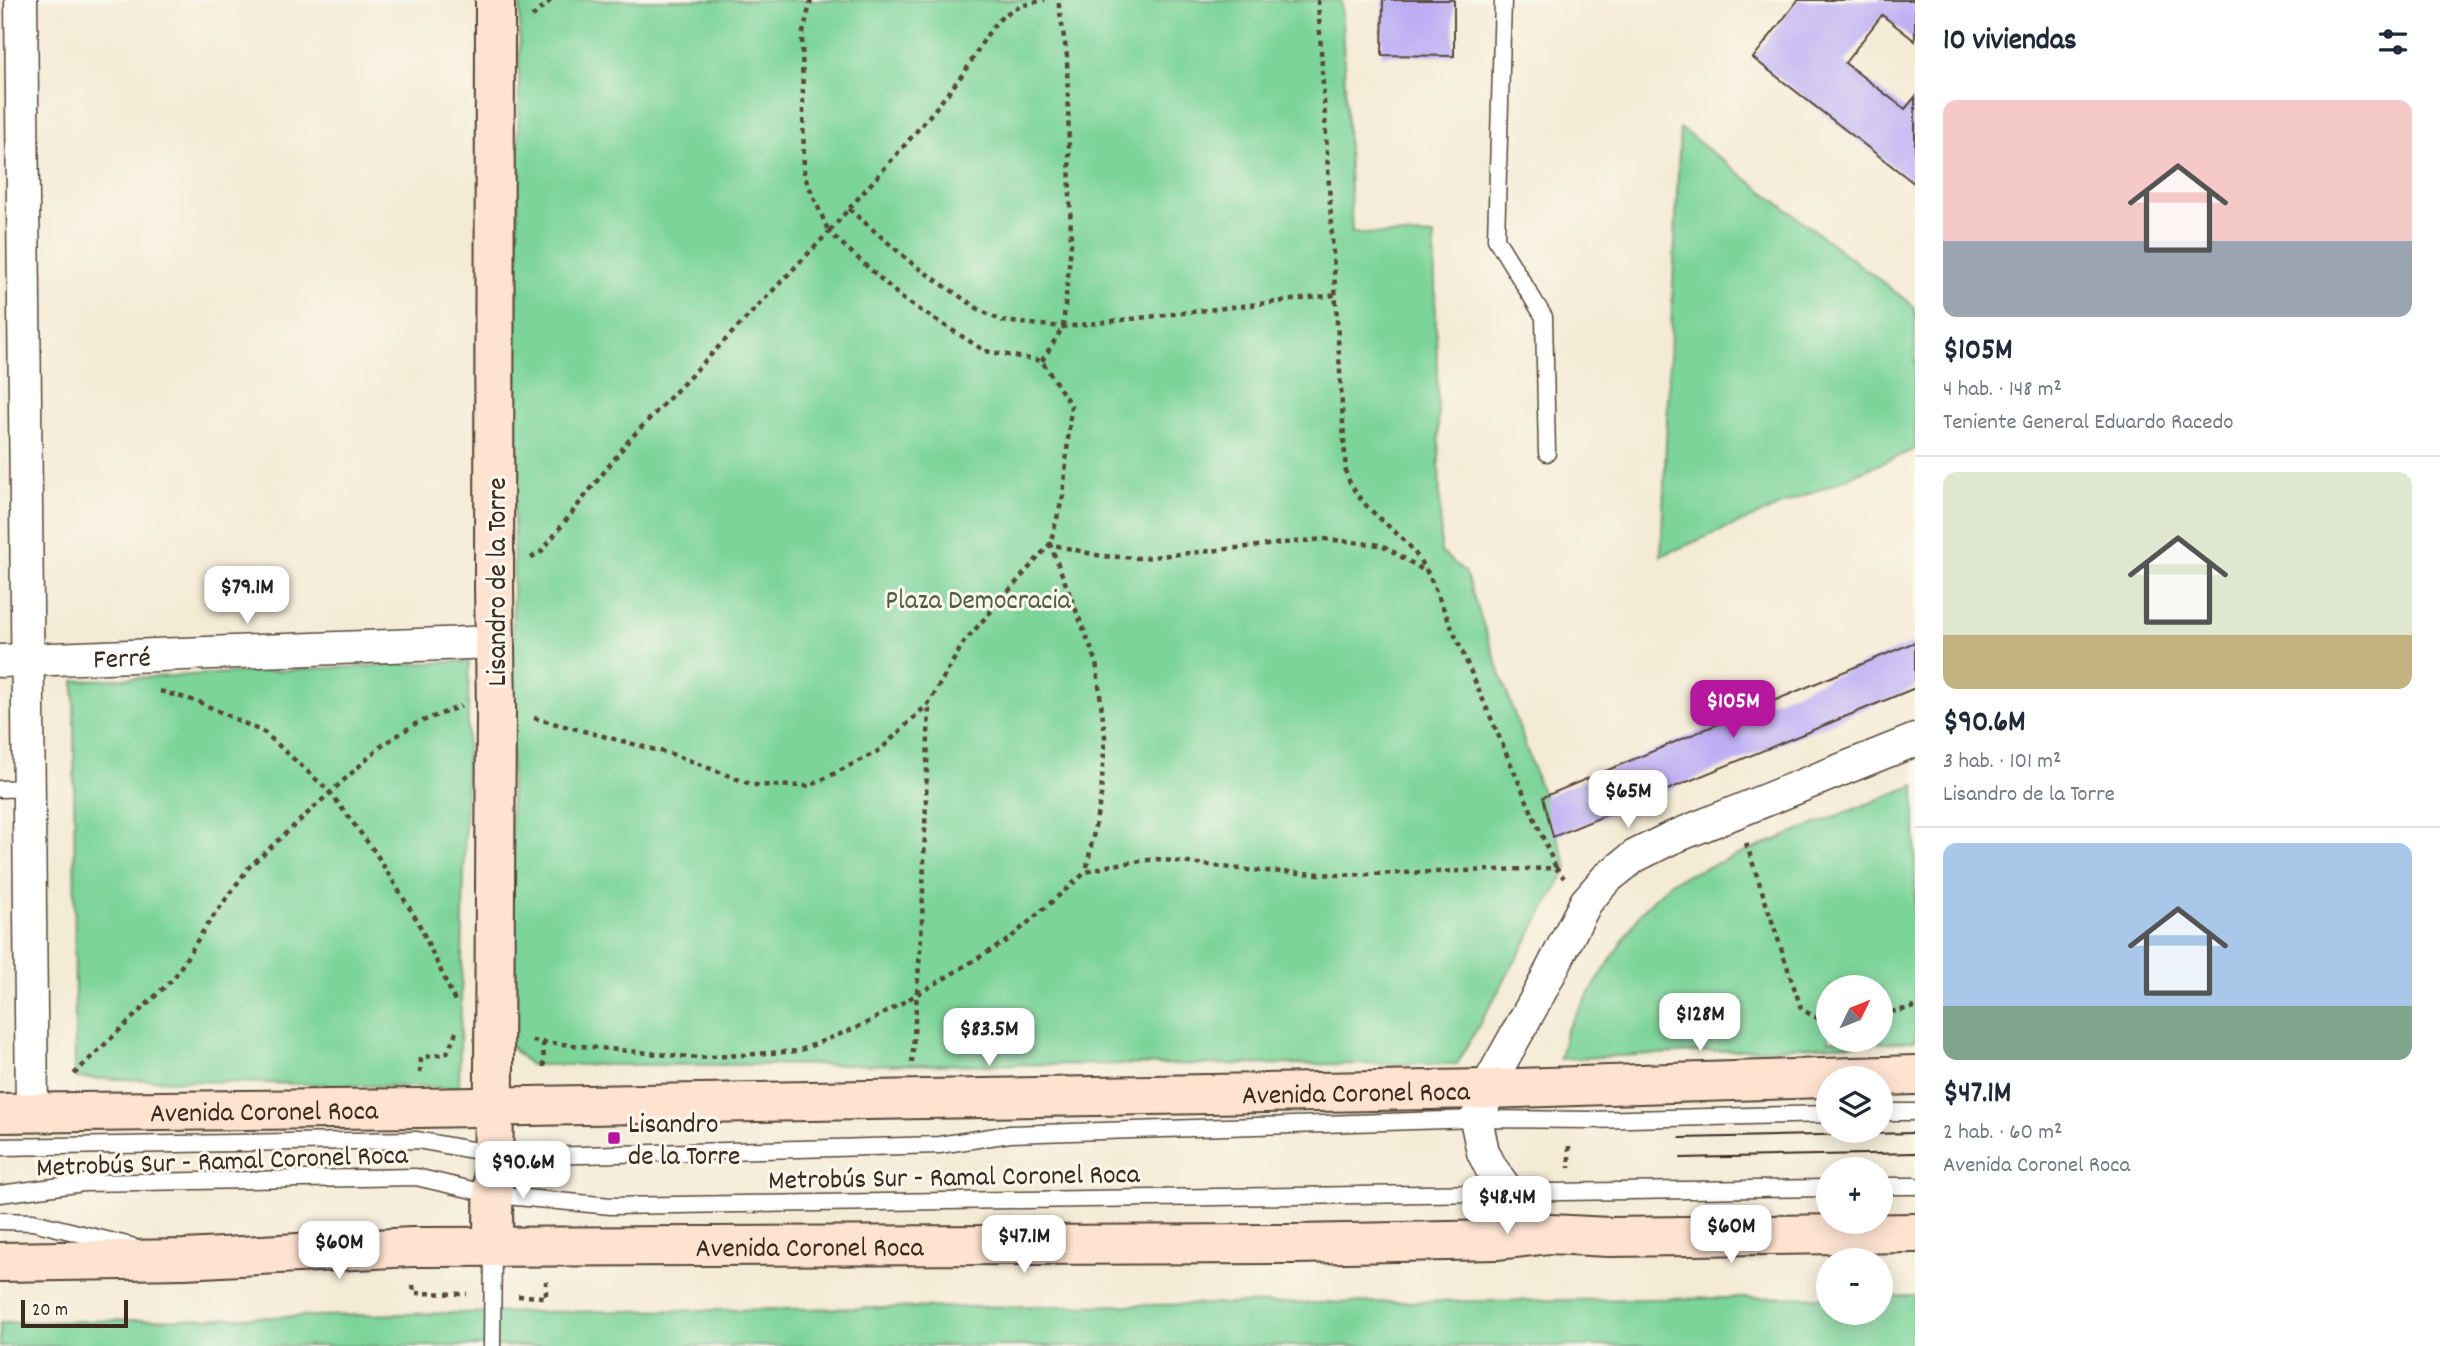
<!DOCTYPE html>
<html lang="es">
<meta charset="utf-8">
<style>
:root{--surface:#fff;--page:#f2f2f3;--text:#1f2937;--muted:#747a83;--line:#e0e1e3;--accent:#b5179e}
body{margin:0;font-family:Dekko,sans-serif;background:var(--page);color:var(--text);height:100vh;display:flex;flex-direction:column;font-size:26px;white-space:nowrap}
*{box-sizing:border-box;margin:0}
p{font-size:23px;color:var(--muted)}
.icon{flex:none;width:38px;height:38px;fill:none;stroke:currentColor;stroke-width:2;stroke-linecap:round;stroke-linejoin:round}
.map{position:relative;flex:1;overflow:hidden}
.sheet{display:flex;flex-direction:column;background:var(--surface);width:525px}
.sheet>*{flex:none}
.needle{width:46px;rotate:47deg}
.controls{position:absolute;left:1816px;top:975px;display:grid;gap:14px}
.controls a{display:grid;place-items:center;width:77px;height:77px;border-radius:50%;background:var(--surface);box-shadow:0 4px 18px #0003;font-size:35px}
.scale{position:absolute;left:21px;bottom:18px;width:107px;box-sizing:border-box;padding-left:7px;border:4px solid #3b2a1e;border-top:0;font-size:19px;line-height:24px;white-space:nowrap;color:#3b2a1e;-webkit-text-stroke:5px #fbf7ec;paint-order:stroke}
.price{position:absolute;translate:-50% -60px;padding:0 16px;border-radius:14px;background:#fff;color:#222;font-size:23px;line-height:46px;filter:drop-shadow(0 2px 4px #0008)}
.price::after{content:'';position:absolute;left:50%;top:42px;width:21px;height:16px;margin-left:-10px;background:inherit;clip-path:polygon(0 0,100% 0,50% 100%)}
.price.selected{background:var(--accent);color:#fff}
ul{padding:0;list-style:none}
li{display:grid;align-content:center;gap:14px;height:371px;padding:0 28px}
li+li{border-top:2px solid var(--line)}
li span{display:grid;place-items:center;height:217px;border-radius:14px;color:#555}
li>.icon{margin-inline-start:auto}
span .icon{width:126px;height:126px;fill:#fffc;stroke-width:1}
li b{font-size:30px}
h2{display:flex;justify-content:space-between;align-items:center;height:84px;padding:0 28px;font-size:30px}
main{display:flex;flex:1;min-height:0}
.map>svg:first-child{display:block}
.green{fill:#7cd499;stroke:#5c7f5c;stroke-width:2;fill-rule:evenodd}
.building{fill:#bdaef4}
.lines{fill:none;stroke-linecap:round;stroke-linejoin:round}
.lane-casing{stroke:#574739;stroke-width:19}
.street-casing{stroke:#574739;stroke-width:35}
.secondary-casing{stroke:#574739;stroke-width:42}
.path{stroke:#574739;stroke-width:4.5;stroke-dasharray:5 5;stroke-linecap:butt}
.lane{stroke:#fff;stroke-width:16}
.street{stroke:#fff;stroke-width:32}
.secondary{stroke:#fee3d1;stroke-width:38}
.tram{stroke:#3b2a1e;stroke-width:2}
.poi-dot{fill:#b5179e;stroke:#fbf7ec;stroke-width:2.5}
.labels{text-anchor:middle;stroke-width:6;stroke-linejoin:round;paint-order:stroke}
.street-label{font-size:28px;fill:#3b2a1e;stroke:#fbf7ec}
.park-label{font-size:28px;fill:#4e5d43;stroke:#fbf7ec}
.poi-label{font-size:28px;fill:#3b2a1e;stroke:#fbf7ec;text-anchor:start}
</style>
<main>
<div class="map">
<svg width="1915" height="1346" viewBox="0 0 1915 1346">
<rect width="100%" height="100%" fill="#fbf7ec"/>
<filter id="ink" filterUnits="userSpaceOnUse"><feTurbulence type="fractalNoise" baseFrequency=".0143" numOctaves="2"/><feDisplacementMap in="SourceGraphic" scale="14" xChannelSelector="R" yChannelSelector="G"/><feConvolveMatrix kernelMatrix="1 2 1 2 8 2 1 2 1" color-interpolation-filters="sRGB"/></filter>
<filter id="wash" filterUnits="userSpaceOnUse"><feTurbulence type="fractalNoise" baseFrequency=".00686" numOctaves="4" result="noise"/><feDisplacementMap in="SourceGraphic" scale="28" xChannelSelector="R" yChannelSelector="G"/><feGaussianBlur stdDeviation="1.57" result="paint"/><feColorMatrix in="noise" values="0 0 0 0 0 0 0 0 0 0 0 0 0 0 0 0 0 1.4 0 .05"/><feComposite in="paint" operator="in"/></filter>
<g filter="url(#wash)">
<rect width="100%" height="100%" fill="#f4ebd5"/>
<g class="green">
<path d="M 520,0 L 1341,0 L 1352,233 L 1434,236 L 1441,552 L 1465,572 L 1568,868 L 1457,1064 L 530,1065 L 508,1044 Z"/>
<path d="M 1680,128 L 1915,307 L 1915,449 L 1661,556 Z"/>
<path d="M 469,661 L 459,1088 L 75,1078 L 74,681 Z"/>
<path d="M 1915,785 L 1915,1041 L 1560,1059 L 1566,1031 L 1641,912 L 1672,881 ZM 1829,987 L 1881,987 L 1881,1040 L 1829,1040 Z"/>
<path d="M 1881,1296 L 1915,1296 L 1915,1346 L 0,1346 L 0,1323 L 452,1313 L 1829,1297 L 1829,1312 L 1881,1312 Z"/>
</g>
<g id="blocks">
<g class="building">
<path d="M 1383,0 L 1454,0 L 1454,56 L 1382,55 Z"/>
<path d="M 1798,0 L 1915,0 L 1915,41 L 1882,15 L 1845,63 L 1905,109 L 1915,97 L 1915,184 L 1753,58 Z"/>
<path d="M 1915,642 L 1915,688 L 1553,837 L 1543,797 Z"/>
</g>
</g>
</g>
<g filter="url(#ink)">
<use href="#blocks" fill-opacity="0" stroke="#574739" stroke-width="2"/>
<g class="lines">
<defs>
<g id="lane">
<path d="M 1503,0 L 1496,239 L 1544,317 L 1547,453"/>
<path d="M 0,789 L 30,788"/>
<path d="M 1881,1112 L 1915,1112"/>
<path d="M 0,1147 L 417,1140 L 494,1154 L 544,1156 L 939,1145 L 1010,1134 L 1476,1119 L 1590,1120 L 1829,1114"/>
<path d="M 1881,1186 L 1915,1186"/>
<path d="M 0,1194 L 84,1183 L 416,1177 L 494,1195 L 611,1206 L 1829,1188"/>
<path d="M 0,1221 L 33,1222 L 131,1246"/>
<path d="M 492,1346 L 493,1247"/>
</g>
<g id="street">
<path d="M 21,0 L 32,1112"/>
<path id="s1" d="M 0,661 L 495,642"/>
<path d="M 1550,1234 L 1527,1219 L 1491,1168 L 1483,1152 L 1476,1119 L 1483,1109 L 1486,1089 L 1540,992 L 1586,902 L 1606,879 L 1635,856 L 1669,839 L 1915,740"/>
</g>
<g id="secondary">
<path id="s2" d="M 0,1113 L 418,1108 L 1486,1089 L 1915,1075"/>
<path d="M 493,1247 L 496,708 L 494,586 L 495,0"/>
<path id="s3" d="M 0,1262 L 184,1259 L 412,1247 L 1296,1244 L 1498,1240 L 1550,1234 L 1609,1237 L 1915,1233"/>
</g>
</defs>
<use href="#lane" class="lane-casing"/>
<use href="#street" class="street-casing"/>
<use href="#secondary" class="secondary-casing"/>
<g class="path">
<path d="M 811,0 L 802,37 L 804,175 L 829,232 C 874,179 923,127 965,71 C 977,54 985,33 1001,18 C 1014,7 1029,3 1045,0"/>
<path d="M 1318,0 L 1346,473 C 1358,508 1390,523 1413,550 C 1418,557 1423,566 1428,573 L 1556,868"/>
<path d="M 532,17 L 551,0"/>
<path d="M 849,209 L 914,265 L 980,310 L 1002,321 L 1063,327 L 1335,295"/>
<path d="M 1042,361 L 1063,327 L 1071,245 L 1067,56 L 1058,0"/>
<path d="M 531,558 L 541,552 L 630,439 L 829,232 L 903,299 L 985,351 L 1042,361 L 1071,406 L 1063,496 L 1050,544 L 1096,661 L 1105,736 L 1101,796 L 1086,872"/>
<path d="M 160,691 L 199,702 L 265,733 L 329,791 L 375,852 L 418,922 L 455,1001"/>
<path d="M 534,718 L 675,755 L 753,785 L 810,786 L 880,750 L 929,703 L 964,642 L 1050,544 L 1101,556 L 1142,558 L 1323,539 L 1382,545 L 1428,573"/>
<path d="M 1746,843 L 1801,1008 L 1811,1015 L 1829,1023"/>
<path d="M 1881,1014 L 1915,1007"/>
<path d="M 532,1041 L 698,1058 L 798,1051 L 865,1024 L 935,984 L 1008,940 L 1086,872 L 1112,865 L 1156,859 L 1248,870 L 1338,875 L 1556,868 L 1564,878"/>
<path d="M 543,1042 L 544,1069"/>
<path d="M 912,1063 L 922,922 L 929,705"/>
<path d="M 420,1073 L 421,1058 L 447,1053 L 456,1032"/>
<path d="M 74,1074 L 174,978 L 205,928 L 249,867 L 380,747 L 415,724 L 461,706"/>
<path d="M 1569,1146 L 1569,1168"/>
<path d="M 413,1285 L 414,1293 L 467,1294"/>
<path d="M 518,1296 L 546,1297 L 546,1281"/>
</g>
<use href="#lane" class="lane"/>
<use href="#street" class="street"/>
<use href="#secondary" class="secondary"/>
<g class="tram">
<path d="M 1680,1138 L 1915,1133"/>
<path d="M 1681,1158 L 1915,1153"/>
</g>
</g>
</g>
<rect class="poi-dot" x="607" y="1131" width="14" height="14" rx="3.5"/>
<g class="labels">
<g class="street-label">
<text transform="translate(495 582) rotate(-90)" y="10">Lisandro de la Torre</text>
<text dy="10" stroke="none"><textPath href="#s1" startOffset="122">Ferré</textPath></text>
<text dy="10" stroke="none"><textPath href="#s2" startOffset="1356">Avenida Coronel Roca</textPath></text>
<text dy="10" stroke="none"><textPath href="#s2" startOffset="264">Avenida Coronel Roca</textPath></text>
<text transform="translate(222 1159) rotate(-2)" y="10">Metrobús Sur - Ramal Coronel Roca</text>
<text transform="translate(954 1175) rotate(-1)" y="10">Metrobús Sur - Ramal Coronel Roca</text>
<text dy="10" stroke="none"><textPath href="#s3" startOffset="810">Avenida Coronel Roca</textPath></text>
</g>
<g class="park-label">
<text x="978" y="608">Plaza Democracia</text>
</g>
<g class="poi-label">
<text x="628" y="1132">Lisandro<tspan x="628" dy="32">de la Torre</tspan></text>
</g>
</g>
</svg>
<div class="controls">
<a><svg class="needle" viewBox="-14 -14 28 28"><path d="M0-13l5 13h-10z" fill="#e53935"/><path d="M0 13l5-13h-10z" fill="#747a83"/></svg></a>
<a><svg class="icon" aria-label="layers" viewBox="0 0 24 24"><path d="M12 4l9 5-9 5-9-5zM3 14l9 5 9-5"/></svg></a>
<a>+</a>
<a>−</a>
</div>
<div class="scale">20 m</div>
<b class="price" style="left:247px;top:626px">$79.1M</b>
<b class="price selected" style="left:1733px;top:740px">$105M</b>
<b class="price" style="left:1628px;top:830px">$65M</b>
<b class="price" style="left:1700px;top:1053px">$128M</b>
<b class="price" style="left:989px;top:1068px">$83.5M</b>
<b class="price" style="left:523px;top:1201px">$90.6M</b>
<b class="price" style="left:1507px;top:1236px">$48.4M</b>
<b class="price" style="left:1731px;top:1265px">$60M</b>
<b class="price" style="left:1024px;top:1275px">$47.1M</b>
<b class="price" style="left:339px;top:1281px">$60M</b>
</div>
<section class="sheet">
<h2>10 viviendas<svg class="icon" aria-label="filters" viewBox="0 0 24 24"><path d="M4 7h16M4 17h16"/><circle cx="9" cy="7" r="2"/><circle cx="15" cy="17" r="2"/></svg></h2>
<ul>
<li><span style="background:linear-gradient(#f6c9c9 65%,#9aa5b1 0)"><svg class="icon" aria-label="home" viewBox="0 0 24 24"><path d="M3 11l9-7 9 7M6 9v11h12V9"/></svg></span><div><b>$105M</b><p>4 hab. · 148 m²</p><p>Teniente General Eduardo Racedo</p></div></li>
<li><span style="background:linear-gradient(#dfe7d0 75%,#c2b280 0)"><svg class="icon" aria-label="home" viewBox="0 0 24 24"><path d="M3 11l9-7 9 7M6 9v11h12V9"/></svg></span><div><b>$90.6M</b><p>3 hab. · 101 m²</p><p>Lisandro de la Torre</p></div></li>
<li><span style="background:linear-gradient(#a9c7e8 75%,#7fa58c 0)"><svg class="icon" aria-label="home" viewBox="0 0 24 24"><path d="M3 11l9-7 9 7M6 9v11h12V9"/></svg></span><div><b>$47.1M</b><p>2 hab. · 60 m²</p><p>Avenida Coronel Roca</p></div></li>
</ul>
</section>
</main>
